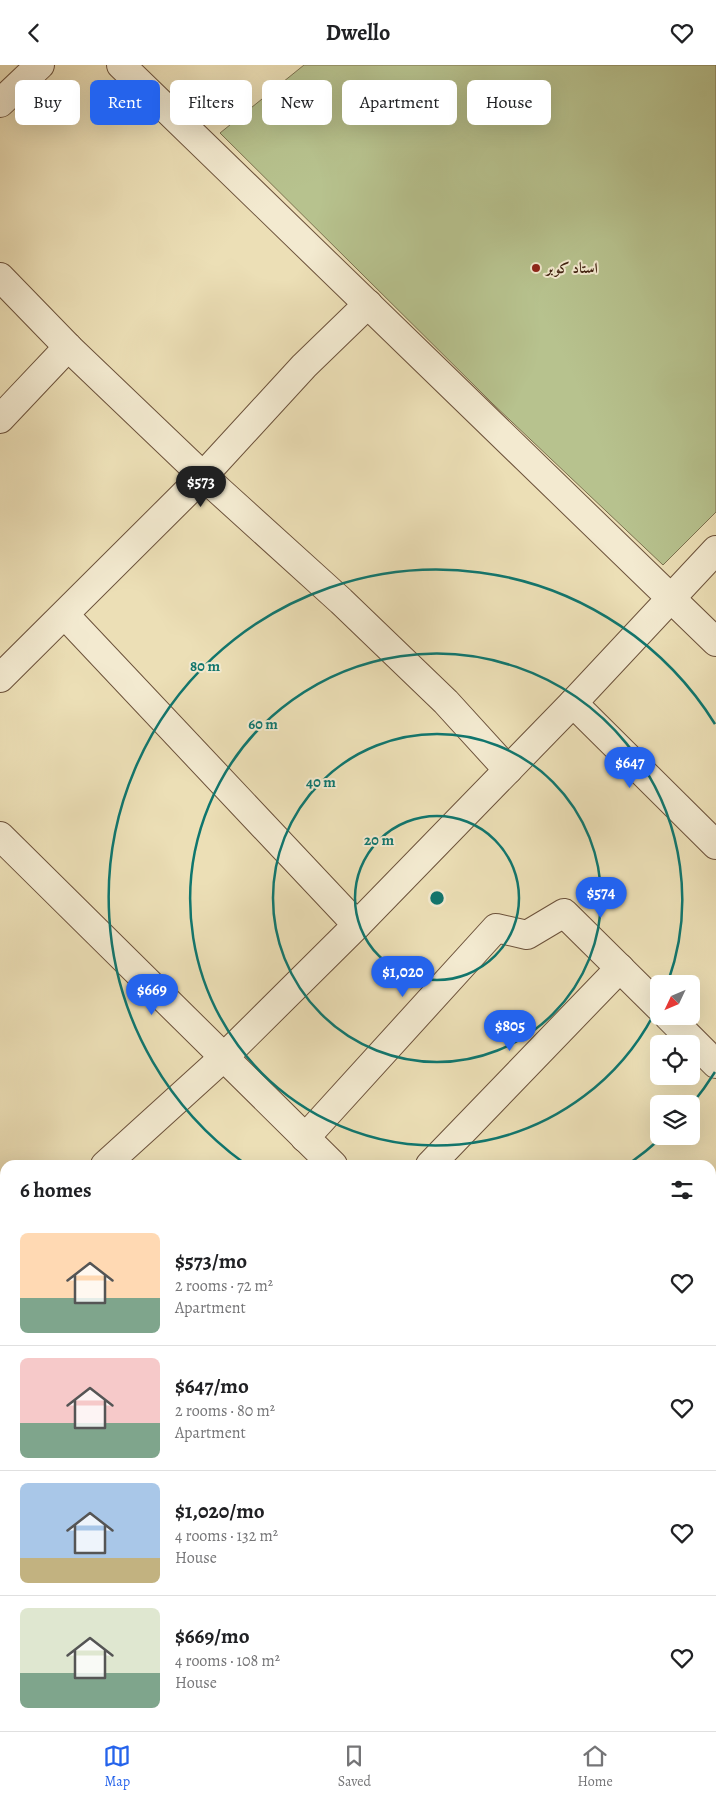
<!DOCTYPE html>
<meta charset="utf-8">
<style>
:root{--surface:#fff;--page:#f6f6f6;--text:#202124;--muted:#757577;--line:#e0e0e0;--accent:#2563eb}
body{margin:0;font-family:Alegreya,Amiri,serif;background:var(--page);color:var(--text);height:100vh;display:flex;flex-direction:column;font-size:19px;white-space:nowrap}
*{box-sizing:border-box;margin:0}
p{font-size:16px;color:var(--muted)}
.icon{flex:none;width:28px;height:28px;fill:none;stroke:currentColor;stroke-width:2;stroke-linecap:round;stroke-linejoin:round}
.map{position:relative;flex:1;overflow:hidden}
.side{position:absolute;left:0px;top:1095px;width:716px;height:571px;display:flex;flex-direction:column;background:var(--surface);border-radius:15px 15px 0 0;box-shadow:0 5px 20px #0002}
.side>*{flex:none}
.hud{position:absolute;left:15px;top:15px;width:686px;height:45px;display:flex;gap:10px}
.needle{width:32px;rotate:226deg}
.buttons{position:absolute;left:650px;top:910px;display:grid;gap:10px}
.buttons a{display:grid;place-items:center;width:50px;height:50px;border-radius:8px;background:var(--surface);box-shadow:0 5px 20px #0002;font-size:25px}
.price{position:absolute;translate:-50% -42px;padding:0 11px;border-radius:18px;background:var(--accent);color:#fff;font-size:16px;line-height:32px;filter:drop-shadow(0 1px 2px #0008)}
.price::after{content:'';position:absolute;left:50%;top:30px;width:15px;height:11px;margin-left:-8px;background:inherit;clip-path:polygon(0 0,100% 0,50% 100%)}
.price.current{background:#222;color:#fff}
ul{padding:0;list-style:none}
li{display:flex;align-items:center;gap:15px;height:125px;padding:0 20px}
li+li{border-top:1px solid var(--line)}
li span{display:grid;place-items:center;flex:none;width:140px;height:100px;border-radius:8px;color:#555}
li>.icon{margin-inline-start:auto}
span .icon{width:60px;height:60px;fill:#fffc;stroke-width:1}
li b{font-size:21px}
h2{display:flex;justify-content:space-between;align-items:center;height:60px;padding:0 20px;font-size:21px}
.tag{padding:0 18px;border-radius:8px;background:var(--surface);box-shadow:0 5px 20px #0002;font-size:18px;line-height:45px}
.tag.current{background:var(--accent);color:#fff}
header{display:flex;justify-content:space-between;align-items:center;height:65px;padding:0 20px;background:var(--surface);font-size:22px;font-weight:600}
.tabs{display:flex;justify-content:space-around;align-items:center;height:70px;border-top:1px solid var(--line);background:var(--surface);font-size:14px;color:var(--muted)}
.tabs a{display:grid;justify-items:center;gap:2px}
.tabs .current{color:var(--accent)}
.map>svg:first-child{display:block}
.green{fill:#b7c28e;stroke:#7c7250}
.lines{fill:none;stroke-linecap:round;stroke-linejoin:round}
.minor-casing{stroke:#6c523b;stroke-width:30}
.major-casing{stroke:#422312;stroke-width:30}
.minor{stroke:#f3ead0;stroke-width:28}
.major{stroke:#e6c07b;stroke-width:28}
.ring{fill:none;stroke:#0f766e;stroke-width:2.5}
.poi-dot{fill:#8f2418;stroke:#f3ead0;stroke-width:2}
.labels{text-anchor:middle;stroke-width:4;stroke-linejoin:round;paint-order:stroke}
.poi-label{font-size:15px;font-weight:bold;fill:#422312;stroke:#f3ead0;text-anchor:start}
.centre{fill:#0f766e;stroke:#f3ead0;stroke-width:2.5}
.ring-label{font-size:15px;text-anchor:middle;font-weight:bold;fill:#0f766e;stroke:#f3ead0;stroke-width:4;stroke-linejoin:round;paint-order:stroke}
</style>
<header><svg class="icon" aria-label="back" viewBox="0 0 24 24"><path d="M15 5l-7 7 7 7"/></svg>Dwello<svg class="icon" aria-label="heart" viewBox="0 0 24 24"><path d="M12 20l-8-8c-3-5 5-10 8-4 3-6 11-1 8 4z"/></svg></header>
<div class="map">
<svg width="716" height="1666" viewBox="0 0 716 1666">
<rect width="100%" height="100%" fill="#ecdfb6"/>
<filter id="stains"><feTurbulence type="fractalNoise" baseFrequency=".004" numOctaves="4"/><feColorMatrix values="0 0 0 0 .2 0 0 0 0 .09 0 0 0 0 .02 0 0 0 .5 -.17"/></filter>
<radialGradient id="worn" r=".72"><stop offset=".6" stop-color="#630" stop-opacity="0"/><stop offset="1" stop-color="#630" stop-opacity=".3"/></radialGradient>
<path class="green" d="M 304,0 L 716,0 L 716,447 L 663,500 L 493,339 L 220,68 Z"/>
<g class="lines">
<defs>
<g id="minor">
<path d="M 121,0 L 716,577"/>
<path d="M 0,38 L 40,0"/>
<path d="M 0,212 L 68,282 L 203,411 L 341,536 L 446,637 L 508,705"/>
<path d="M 0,354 L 68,282"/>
<path d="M 65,550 L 357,860"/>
<path d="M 0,613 L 203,411 L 304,301 L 368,239"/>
<path d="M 573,638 L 716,780"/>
<path d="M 0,771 L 333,1100"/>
<path d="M 668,951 L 716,999"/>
<path d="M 305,1073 L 496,863 L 527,870 L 564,848 L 659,942"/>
<path d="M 105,1100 L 224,992 L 357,860 L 573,638 L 716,485"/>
<path d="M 430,1100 L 620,903"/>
<path d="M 0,1166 L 5,1171"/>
<path d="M 0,1196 L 5,1191"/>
<path d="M 0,1366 L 5,1371"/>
<path d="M 711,1515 L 716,1520"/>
<path d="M 0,1603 L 5,1608"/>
<path d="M 60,1661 L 65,1666"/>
<path d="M 500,1661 L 504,1666"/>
<path d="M 171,1666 L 176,1661"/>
</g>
<g id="major">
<path d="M 711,1347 L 716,1343"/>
<path d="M 711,1397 L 716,1392"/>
<path d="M 394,1666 L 399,1661"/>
<path d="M 453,1666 L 458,1661"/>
</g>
</defs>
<use href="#minor" class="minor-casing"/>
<use href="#major" class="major-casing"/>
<use href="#minor" class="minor"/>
<use href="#major" class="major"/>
</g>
<g class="ring">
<circle cx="437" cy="833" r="82"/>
<circle cx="437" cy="833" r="164"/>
<path d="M658 941A246 246 0 1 1 668 917"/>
<path d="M715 1007A328 328 0 0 1 692 1039M661 1073A328 328 0 0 1 630 1098M244 1098A328 328 0 1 1 715 659"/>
</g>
<circle class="poi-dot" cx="536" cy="203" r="5"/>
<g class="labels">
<g class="poi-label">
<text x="546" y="208">استاد كوبر</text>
</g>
</g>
<circle cx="437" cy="833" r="8" class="centre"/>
<g class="ring-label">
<text x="205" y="606">80 m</text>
<text x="263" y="664">60 m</text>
<text x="321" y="722">40 m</text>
<text x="379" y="780">20 m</text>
</g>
<rect width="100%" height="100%" filter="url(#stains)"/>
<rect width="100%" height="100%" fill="url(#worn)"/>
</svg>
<div class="buttons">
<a><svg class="needle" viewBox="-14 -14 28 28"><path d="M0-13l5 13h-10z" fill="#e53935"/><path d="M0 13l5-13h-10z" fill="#757577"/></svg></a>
<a><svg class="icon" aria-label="locate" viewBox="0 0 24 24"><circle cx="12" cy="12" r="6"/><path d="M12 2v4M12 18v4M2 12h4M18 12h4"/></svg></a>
<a><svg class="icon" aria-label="layers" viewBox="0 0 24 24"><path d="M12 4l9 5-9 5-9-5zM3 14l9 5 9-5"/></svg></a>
</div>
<b class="price current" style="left:201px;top:443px">$573</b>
<b class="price" style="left:630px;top:724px">$647</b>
<b class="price" style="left:601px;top:854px">$574</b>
<b class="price" style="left:403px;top:933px">$1,020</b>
<b class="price" style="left:152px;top:951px">$669</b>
<b class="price" style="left:510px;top:987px">$805</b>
<div class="hud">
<a class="tag">Buy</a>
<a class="tag current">Rent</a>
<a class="tag">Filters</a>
<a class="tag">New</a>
<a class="tag">Apartment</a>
<a class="tag">House</a>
</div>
<section class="side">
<h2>6 homes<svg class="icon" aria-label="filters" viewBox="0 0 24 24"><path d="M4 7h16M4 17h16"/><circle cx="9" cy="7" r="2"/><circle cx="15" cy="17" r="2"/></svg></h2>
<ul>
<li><span style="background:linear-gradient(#ffd9b3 65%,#7fa58c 0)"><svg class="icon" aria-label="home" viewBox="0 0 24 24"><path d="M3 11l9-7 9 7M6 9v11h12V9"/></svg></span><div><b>$573/mo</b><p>2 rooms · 72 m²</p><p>Apartment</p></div><svg class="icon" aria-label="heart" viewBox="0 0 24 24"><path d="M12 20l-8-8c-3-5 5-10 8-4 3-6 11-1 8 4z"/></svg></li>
<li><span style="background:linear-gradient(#f6c9c9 65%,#7fa58c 0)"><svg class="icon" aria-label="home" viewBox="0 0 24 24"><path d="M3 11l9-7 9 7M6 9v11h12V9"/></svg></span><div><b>$647/mo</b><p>2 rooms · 80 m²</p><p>Apartment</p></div><svg class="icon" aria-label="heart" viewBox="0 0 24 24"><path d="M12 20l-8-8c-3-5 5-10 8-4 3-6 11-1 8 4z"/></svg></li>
<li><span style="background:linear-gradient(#a9c7e8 75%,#c2b280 0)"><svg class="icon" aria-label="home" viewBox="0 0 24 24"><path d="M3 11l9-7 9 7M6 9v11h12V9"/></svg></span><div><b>$1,020/mo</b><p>4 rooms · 132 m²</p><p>House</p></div><svg class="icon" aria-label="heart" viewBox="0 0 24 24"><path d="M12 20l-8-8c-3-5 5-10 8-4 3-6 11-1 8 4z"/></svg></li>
<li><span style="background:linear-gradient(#dfe7d0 65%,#7fa58c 0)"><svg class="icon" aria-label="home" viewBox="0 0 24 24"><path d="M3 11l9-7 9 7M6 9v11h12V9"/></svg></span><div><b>$669/mo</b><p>4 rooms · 108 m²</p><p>House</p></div><svg class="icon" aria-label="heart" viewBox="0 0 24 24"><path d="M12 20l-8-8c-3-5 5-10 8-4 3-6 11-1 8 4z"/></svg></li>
</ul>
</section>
</div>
<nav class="tabs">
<a class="current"><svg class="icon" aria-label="map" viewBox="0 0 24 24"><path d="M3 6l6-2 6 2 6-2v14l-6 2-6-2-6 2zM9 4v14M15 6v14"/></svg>Map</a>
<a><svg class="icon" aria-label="saved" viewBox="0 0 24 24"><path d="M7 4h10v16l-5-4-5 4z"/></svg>Saved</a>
<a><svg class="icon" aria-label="home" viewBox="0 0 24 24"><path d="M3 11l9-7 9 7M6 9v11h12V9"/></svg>Home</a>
</nav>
